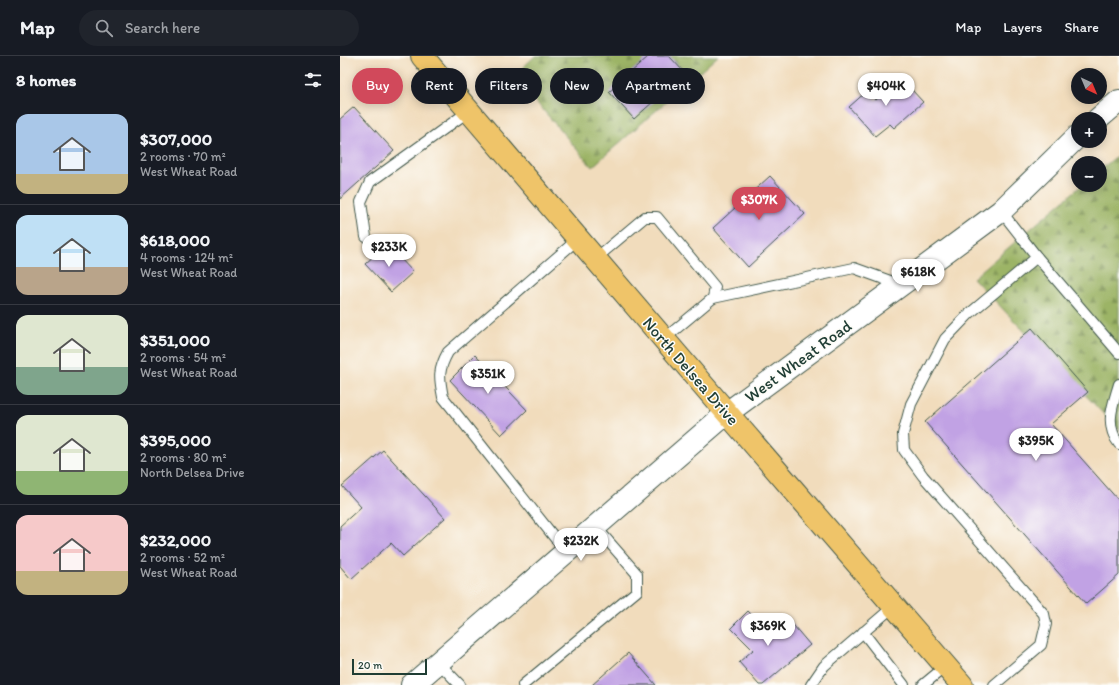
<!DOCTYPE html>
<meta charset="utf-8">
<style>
:root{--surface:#171b24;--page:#20242c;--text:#f1f3f6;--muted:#9ea1a6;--line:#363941;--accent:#d1495b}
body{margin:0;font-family:Itim,sans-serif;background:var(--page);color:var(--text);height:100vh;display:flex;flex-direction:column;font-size:15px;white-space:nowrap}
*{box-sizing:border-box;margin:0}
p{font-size:13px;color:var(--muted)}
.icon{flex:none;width:22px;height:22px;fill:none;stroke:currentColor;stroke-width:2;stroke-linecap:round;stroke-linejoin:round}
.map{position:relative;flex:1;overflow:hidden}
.sheet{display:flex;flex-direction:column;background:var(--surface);width:340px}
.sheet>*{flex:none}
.top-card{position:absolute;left:12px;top:12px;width:380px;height:36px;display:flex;gap:8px}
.needle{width:26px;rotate:136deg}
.fabs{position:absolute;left:731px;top:12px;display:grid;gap:8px}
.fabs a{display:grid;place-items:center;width:36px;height:36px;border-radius:50%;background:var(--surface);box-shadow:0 2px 10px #0003;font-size:20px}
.scale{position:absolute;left:12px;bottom:10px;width:75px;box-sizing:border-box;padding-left:4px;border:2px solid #1f3d34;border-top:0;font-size:11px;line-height:14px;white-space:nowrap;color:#1f3d34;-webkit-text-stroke:3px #fdfcf7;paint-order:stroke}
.price{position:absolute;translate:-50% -34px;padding:0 9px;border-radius:14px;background:#fff;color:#222;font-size:13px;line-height:26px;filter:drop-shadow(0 1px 2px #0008)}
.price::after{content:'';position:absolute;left:50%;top:24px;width:12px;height:9px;margin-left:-6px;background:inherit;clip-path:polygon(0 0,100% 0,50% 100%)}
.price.on{background:var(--accent);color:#fff}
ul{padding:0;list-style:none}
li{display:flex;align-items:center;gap:12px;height:100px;padding:0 16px}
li+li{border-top:1px solid var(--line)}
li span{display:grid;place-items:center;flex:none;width:112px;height:80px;border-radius:12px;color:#555}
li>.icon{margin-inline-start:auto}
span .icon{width:48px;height:48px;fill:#fffc;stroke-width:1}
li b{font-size:17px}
h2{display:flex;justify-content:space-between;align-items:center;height:48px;padding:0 16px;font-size:17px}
.pill{padding:0 14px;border-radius:18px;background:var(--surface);box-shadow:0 2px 10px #0003;font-size:14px;line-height:36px}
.pill.on{background:var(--accent);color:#fff}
header{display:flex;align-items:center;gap:24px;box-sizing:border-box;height:56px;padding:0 20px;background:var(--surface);border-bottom:1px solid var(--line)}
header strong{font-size:19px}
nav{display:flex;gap:22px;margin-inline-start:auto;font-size:14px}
.search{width:280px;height:36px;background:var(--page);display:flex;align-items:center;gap:10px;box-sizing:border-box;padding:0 14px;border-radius:22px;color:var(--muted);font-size:15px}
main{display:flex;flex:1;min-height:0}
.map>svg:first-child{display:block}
.forest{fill:url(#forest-firs);stroke:#5e784d}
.building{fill:#c1a2e4}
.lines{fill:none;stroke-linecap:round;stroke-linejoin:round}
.service-casing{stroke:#3e5548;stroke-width:12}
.tertiary-casing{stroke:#3e5548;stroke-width:24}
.primary-casing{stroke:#3e5548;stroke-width:24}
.service{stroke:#fff;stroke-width:10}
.tertiary{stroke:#fff;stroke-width:22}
.primary{stroke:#efc469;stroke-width:22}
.labels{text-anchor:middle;stroke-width:3;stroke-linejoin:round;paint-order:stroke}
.street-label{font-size:17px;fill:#1f3d34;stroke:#fdfcf7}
</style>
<header>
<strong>Map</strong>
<div class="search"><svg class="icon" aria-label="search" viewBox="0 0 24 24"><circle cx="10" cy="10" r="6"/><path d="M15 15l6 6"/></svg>Search here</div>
<nav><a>Map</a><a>Layers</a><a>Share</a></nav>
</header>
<main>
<section class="sheet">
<h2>8 homes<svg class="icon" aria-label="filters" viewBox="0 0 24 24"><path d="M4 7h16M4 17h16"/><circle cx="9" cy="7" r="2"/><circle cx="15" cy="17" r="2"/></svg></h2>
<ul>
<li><span style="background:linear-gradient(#a9c7e8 75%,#c2b280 0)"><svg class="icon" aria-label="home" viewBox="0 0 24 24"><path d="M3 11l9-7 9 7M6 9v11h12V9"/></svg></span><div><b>$307,000</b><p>2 rooms · 70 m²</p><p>West Wheat Road</p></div></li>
<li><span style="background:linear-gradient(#bfe0f5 65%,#b9a48a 0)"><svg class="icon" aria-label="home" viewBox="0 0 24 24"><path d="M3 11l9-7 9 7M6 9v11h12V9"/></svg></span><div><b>$618,000</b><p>4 rooms · 124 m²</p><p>West Wheat Road</p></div></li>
<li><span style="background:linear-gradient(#dfe7d0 65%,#7fa58c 0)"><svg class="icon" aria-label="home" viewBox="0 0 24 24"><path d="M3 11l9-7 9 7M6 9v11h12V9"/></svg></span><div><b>$351,000</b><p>2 rooms · 54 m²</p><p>West Wheat Road</p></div></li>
<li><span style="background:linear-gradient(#dfe7d0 70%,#8fb573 0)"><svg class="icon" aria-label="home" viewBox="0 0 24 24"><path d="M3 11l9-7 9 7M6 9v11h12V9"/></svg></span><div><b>$395,000</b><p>2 rooms · 80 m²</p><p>North Delsea Drive</p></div></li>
<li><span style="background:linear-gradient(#f6c9c9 70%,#c2b280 0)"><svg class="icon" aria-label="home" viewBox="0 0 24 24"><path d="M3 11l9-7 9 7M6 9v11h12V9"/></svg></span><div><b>$232,000</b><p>2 rooms · 52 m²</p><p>West Wheat Road</p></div></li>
</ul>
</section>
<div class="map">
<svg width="779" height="629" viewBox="0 0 779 629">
<defs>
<pattern id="forest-firs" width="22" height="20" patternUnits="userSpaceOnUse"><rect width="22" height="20" fill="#9cb466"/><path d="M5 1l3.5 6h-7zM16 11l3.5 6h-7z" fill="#7f9455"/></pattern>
</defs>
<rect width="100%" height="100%" fill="#fdfcf7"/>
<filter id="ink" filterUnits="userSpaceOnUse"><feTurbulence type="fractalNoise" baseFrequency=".025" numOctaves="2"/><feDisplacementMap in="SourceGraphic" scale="8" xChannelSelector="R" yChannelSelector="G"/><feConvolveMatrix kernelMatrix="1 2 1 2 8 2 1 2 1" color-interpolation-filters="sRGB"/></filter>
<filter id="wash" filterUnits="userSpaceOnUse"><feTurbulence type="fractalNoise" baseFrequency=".012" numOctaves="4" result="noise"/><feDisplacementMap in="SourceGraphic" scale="16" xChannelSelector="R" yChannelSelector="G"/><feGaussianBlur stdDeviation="0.9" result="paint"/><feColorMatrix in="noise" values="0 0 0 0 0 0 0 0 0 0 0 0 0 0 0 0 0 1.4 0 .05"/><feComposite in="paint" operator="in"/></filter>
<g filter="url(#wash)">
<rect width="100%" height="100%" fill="#f1dcbc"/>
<g class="forest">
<path d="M 195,0 L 378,0 L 252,111 L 174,20 Z"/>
<path d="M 779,98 L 779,374 L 633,222 L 742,129 L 760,129 L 760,114 Z"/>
</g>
<g id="blocks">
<g class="building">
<path d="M 309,0 L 329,0 L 345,17 L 294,63 L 269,36 Z"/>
<path d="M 560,21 L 583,46 L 554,72 L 550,68 L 535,80 L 509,51 L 527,35 L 536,44 Z"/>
<path d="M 14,51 L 54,95 L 0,143 L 0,63 Z"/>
<path d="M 430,120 L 465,158 L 408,211 L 373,172 Z"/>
<path d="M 47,188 L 73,216 L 51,236 L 25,208 Z"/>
<path d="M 692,272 L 748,336 L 711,368 L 779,445 L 779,519 L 746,548 L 585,366 Z"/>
<path d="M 135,299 L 187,354 L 161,379 L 110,324 Z"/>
<path d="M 43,394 L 105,462 L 63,500 L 51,487 L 11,523 L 0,510 L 0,470 L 21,451 L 2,430 Z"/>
<path d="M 408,555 L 431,578 L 448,563 L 470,589 L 423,629 L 419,629 L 399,606 L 413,594 L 391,572 Z"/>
<path d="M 288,597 L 316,629 L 252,629 Z"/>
</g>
</g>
</g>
<g filter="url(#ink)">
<use href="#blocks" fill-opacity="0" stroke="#3e5548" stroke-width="1"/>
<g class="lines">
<defs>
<g id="service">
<path d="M 661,155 L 697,201 L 779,297"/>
<path d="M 26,181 L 21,146 L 30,126 L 129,55"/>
<path d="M 255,203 L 305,161 L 317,161 L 375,231 L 373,242 L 324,283"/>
<path d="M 373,242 L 514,212 L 561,229"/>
<path d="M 779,328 C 773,349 764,368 779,388"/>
<path d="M 226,496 L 103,341 C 99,321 98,314 108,296 L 238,183"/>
<path d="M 523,576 L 564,629"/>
<path d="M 98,606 L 120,629"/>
<path d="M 183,629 L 297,535 L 297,518 L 255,470"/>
<path d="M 471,629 L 484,610 L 554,550"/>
<path d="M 583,629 L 606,610"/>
<path d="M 654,629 L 701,589 L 706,568 L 704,558 L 583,420 L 564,394 L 563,378 L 571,348 L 605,283 L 629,258 L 697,201"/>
</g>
<g id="tertiary">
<path d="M 758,63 L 779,45"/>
<path d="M 72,629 L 387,357 L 661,155 L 738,80"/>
</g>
<path id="primary" d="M 82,0 L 387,357 L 622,629"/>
</defs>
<use href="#service" class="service-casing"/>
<use href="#tertiary" class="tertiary-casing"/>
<use href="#primary" class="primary-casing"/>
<use href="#service" class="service"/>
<use href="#tertiary" class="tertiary"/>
<use href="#primary" class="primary"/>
</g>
</g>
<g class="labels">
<g class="street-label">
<text transform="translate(458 305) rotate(-36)" y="6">West Wheat Road</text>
<text transform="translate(351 315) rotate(49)" y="6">North Delsea Drive</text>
</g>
</g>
</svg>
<div class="fabs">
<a><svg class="needle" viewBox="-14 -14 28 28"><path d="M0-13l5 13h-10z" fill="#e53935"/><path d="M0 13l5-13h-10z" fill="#9ea1a6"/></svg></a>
<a>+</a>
<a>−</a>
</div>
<div class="scale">20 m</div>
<b class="price" style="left:546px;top:51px">$404K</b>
<b class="price on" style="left:419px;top:165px">$307K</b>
<b class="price" style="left:49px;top:212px">$233K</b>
<b class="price" style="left:578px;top:237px">$618K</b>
<b class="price" style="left:148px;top:339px">$351K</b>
<b class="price" style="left:696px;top:406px">$395K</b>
<b class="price" style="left:241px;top:506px">$232K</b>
<b class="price" style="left:428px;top:591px">$369K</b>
<div class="top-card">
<a class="pill on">Buy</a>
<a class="pill">Rent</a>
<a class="pill">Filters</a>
<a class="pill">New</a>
<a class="pill">Apartment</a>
</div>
</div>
</main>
